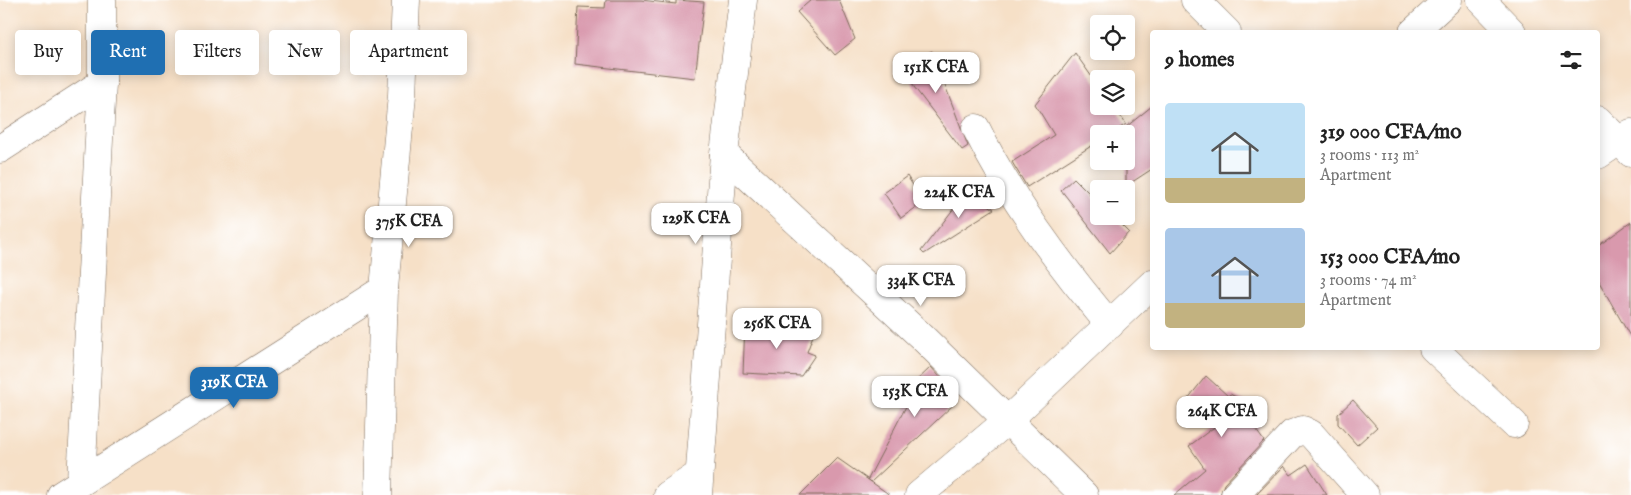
<!DOCTYPE html>
<meta charset="utf-8">
<style>
:root{--surface:#fff;--page:#f6f6f6;--text:#222;--muted:#767676;--accent:#1f6fb2}
body{margin:0;font-family:"IM FELL English",serif;background:var(--page);color:var(--text);height:100vh;display:flex;flex-direction:column;font-size:19px;white-space:nowrap}
*{box-sizing:border-box;margin:0}
p{font-size:16px;color:var(--muted)}
.icon{flex:none;width:28px;height:28px;fill:none;stroke:currentColor;stroke-width:2;stroke-linecap:round;stroke-linejoin:round}
.map{position:relative;flex:1;overflow:hidden}
.drawer{position:absolute;left:1150px;top:30px;width:450px;height:320px;display:flex;flex-direction:column;background:var(--surface);border-radius:5px;box-shadow:0 2px 12px #0003}
.drawer>*{flex:none}
.hud{position:absolute;left:15px;top:30px;width:475px;height:45px;display:flex;gap:10px}
.fabs{position:absolute;left:1090px;top:15px;display:grid;gap:10px}
.fabs a{display:grid;place-items:center;width:45px;height:45px;border-radius:5px;background:var(--surface);box-shadow:0 2px 12px #0003;font-size:25px}
.price{position:absolute;translate:-50% -42px;padding:0 11px;border-radius:10px;background:#fff;color:#222;font-size:16px;line-height:32px;filter:drop-shadow(0 1px 2px #0008)}
.price::after{content:'';position:absolute;left:50%;top:30px;width:15px;height:11px;margin-left:-8px;background:inherit;clip-path:polygon(0 0,100% 0,50% 100%)}
.price.on{background:var(--accent);color:#fff}
ul{padding:0;list-style:none}
li{display:flex;align-items:center;gap:15px;height:125px;padding:0 15px}
li span{display:grid;place-items:center;flex:none;width:140px;height:100px;border-radius:5px;color:#555}
li>.icon{margin-inline-start:auto}
span .icon{width:60px;height:60px;fill:#fffc;stroke-width:1}
li b{font-size:21px}
h2{display:flex;justify-content:space-between;align-items:center;height:60px;padding:0 15px;font-size:21px}
.pill{padding:0 18px;border-radius:5px;background:var(--surface);box-shadow:0 2px 12px #0003;font-size:18px;line-height:45px}
.pill.on{background:var(--accent);color:#fff}
.map>svg:first-child{display:block}
.building{fill:#d999ad}
.lines{fill:none;stroke-linecap:round;stroke-linejoin:round}
.minor-casing{stroke:#7c6a59;stroke-width:29}
.minor{stroke:#fff;stroke-width:28}
</style>
<div class="map">
<svg width="1631" height="495" viewBox="0 0 1631 495">
<rect width="100%" height="100%" fill="#fff"/>
<filter id="ink" filterUnits="userSpaceOnUse"><feTurbulence type="fractalNoise" baseFrequency=".02" numOctaves="2"/><feDisplacementMap in="SourceGraphic" scale="10" xChannelSelector="R" yChannelSelector="G"/><feConvolveMatrix kernelMatrix="1 2 1 2 8 2 1 2 1" color-interpolation-filters="sRGB"/></filter>
<filter id="wash" filterUnits="userSpaceOnUse"><feTurbulence type="fractalNoise" baseFrequency=".0096" numOctaves="4" result="noise"/><feDisplacementMap in="SourceGraphic" scale="20" xChannelSelector="R" yChannelSelector="G"/><feGaussianBlur stdDeviation="1.12" result="paint"/><feColorMatrix in="noise" values="0 0 0 0 0 0 0 0 0 0 0 0 0 0 0 0 0 1.4 0 .05"/><feComposite in="paint" operator="in"/></filter>
<g filter="url(#wash)">
<rect width="100%" height="100%" fill="#f6e0c7"/>
<g id="blocks">
<g class="building">
<path d="M 606,0 L 641,0 L 676,4 L 676,0 L 704,2 L 695,78 L 575,64 L 578,7 L 605,8 Z"/>
<path d="M 811,0 L 839,0 L 855,39 L 835,55 L 797,12 Z"/>
<path d="M 932,51 L 968,146 L 962,150 L 914,87 L 905,62 Z"/>
<path d="M 1075,53 L 1099,87 L 1099,106 L 1113,106 L 1126,124 L 1111,134 L 1099,134 L 1099,141 L 1027,187 L 1012,162 L 1054,135 L 1035,104 Z"/>
<path d="M 1152,106 L 1152,169 L 1126,186 L 1126,127 Z"/>
<path d="M 907,176 L 924,202 L 901,218 L 884,193 Z"/>
<path d="M 1074,178 L 1099,203 L 1099,216 L 1113,216 L 1129,232 L 1110,253 L 1061,190 Z"/>
<path d="M 968,190 L 994,209 L 924,254 L 921,251 Z"/>
<path d="M 1631,222 L 1631,338 L 1598,280 L 1598,246 Z"/>
<path d="M 745,323 L 815,330 L 807,352 L 815,355 L 801,376 L 743,373 Z"/>
<path d="M 931,367 L 950,388 L 944,395 L 953,405 L 871,482 L 868,479 L 913,393 L 908,389 Z"/>
<path d="M 1206,376 L 1228,396 L 1230,394 L 1265,411 L 1256,430 L 1264,441 L 1224,484 L 1220,495 L 1174,495 L 1205,469 L 1189,446 L 1217,425 L 1187,400 Z"/>
<path d="M 1353,400 L 1377,427 L 1357,445 L 1338,424 L 1338,414 Z"/>
<path d="M 837,458 L 890,495 L 800,495 Z"/>
<path d="M 1307,464 L 1327,495 L 1256,495 L 1284,466 L 1291,475 Z"/>
</g>
</g>
</g>
<g filter="url(#ink)">
<use href="#blocks" fill-opacity="0" stroke="#7c6a59" stroke-width="1"/>
<g class="lines">
<defs>
<g id="minor">
<path d="M 1195,0 L 1227,32"/>
<path d="M 1481,0 L 1512,32"/>
<path d="M 1413,32 L 1448,0"/>
<path d="M 102,83 L 102,0"/>
<path d="M 1598,120 L 1631,153"/>
<path d="M 976,128 C 1011,200 1059,264 1110,325"/>
<path d="M 0,149 L 102,83 L 81,481"/>
<path d="M 724,154 L 922,337 L 1084,495"/>
<path d="M 1598,155 L 1631,133"/>
<path d="M 1433,348 L 1514,424"/>
<path d="M 61,495 L 384,289"/>
<path d="M 378,495 L 384,289 L 402,95 L 406,0"/>
<path d="M 668,495 L 698,475"/>
<path d="M 698,495 L 724,154 L 743,0"/>
<path d="M 919,495 L 1008,420 L 1152,284"/>
<path d="M 1235,495 L 1292,434 L 1303,430 L 1311,434 L 1365,495"/>
</g>
</defs>
<use href="#minor" class="minor-casing"/>
<use href="#minor" class="minor"/>
</g>
</g>
</svg>
<div class="fabs">
<a><svg class="icon" aria-label="locate" viewBox="0 0 24 24"><circle cx="12" cy="12" r="6"/><path d="M12 2v4M12 18v4M2 12h4M18 12h4"/></svg></a>
<a><svg class="icon" aria-label="layers" viewBox="0 0 24 24"><path d="M12 4l9 5-9 5-9-5zM3 14l9 5 9-5"/></svg></a>
<a>+</a>
<a>−</a>
</div>
<b class="price" style="left:936px;top:94px">151K CFA</b>
<b class="price" style="left:959px;top:219px">224K CFA</b>
<b class="price" style="left:696px;top:245px">129K CFA</b>
<b class="price" style="left:409px;top:248px">375K CFA</b>
<b class="price" style="left:921px;top:307px">334K CFA</b>
<b class="price" style="left:777px;top:350px">256K CFA</b>
<b class="price on" style="left:234px;top:409px">319K CFA</b>
<b class="price" style="left:915px;top:418px">153K CFA</b>
<b class="price" style="left:1222px;top:438px">264K CFA</b>
<div class="hud">
<a class="pill">Buy</a>
<a class="pill on">Rent</a>
<a class="pill">Filters</a>
<a class="pill">New</a>
<a class="pill">Apartment</a>
</div>
<section class="drawer">
<h2>9 homes<svg class="icon" aria-label="filters" viewBox="0 0 24 24"><path d="M4 7h16M4 17h16"/><circle cx="9" cy="7" r="2"/><circle cx="15" cy="17" r="2"/></svg></h2>
<ul>
<li><span style="background:linear-gradient(#bfe0f5 75%,#c2b280 0)"><svg class="icon" aria-label="home" viewBox="0 0 24 24"><path d="M3 11l9-7 9 7M6 9v11h12V9"/></svg></span><div><b>319 000 CFA/mo</b><p>3 rooms · 113 m²</p><p>Apartment</p></div></li>
<li><span style="background:linear-gradient(#a9c7e8 75%,#c2b280 0)"><svg class="icon" aria-label="home" viewBox="0 0 24 24"><path d="M3 11l9-7 9 7M6 9v11h12V9"/></svg></span><div><b>153 000 CFA/mo</b><p>3 rooms · 74 m²</p><p>Apartment</p></div></li>
</ul>
</section>
</div>
